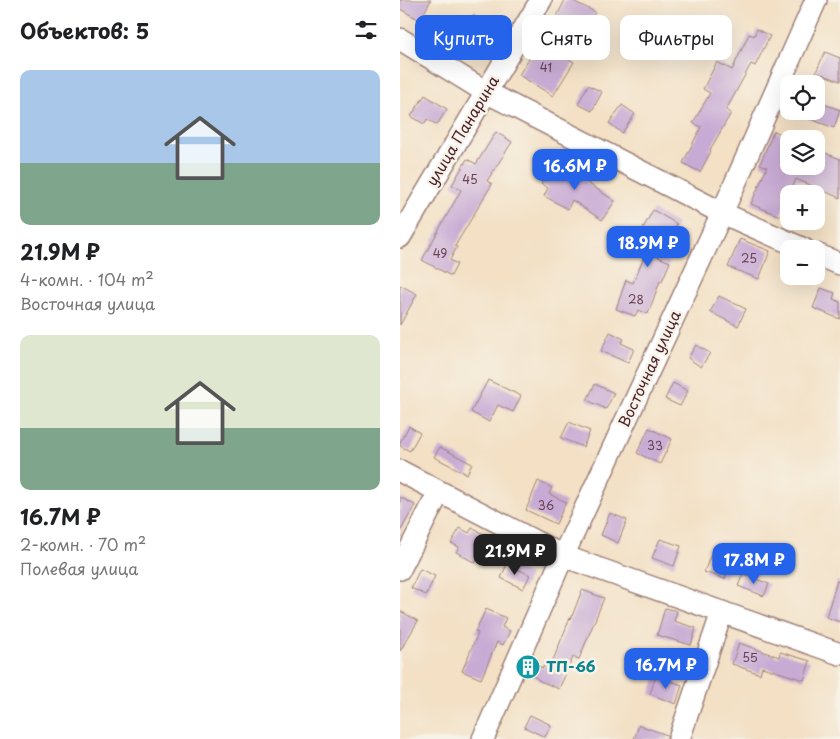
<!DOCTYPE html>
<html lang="ru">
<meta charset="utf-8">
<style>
:root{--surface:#fff;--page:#f2f2f2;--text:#202124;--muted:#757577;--accent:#2563eb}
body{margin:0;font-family:"Playpen Sans",sans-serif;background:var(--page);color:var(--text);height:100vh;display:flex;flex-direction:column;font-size:19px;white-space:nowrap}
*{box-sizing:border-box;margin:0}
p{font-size:16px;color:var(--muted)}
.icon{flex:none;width:28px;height:28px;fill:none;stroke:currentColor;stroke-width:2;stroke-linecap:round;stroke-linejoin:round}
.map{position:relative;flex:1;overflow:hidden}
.sheet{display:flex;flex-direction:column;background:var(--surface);width:400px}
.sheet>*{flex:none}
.hud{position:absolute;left:15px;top:15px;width:350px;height:45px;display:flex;gap:10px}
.tools{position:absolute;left:380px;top:75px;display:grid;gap:10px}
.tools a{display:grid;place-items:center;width:45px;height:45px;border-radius:10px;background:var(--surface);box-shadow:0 5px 20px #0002;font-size:25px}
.price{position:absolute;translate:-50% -42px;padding:0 11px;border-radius:10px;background:var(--accent);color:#fff;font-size:16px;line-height:32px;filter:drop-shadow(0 1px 2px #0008)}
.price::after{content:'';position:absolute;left:50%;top:30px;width:15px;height:11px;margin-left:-8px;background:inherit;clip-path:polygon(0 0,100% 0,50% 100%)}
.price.current{background:#222;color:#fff}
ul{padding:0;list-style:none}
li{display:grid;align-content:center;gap:10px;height:265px;padding:0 20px}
li span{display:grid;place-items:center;height:155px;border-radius:10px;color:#555}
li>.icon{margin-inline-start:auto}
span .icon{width:90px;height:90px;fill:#fffc;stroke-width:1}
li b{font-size:21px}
h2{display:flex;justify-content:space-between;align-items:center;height:60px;padding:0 20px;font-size:21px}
.tag{padding:0 18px;border-radius:10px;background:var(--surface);box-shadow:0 5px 20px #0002;font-size:18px;line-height:45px}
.tag.current{background:var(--accent);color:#fff}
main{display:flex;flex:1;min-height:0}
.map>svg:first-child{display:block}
.building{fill:#c8abd4}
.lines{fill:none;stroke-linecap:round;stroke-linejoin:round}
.minor-casing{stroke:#9e8078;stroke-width:24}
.minor{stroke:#fff;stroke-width:21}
.labels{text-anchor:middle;stroke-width:5;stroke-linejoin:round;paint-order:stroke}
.number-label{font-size:12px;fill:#6a4255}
.street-label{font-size:15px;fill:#4a1f2b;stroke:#f7f3e8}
.culture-label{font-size:15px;font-weight:bold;fill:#0d838f;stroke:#f7f3e8;text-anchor:start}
</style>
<main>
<section class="sheet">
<h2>Объектов: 5<svg class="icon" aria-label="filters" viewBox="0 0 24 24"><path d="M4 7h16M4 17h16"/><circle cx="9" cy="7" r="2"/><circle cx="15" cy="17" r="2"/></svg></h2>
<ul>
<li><span style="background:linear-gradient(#a9c7e8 60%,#7fa58c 0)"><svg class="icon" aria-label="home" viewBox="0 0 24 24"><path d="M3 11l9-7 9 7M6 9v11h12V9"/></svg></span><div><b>21.9M ₽</b><p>4-комн. · 104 m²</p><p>Восточная улица</p></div></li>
<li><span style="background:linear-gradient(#dfe7d0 60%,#7fa58c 0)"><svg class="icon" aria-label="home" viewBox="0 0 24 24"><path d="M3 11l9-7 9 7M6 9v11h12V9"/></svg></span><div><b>16.7M ₽</b><p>2-комн. · 70 m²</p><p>Полевая улица</p></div></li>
</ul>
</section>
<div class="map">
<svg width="440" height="739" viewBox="0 0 440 739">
<rect width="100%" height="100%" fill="#f7f3e8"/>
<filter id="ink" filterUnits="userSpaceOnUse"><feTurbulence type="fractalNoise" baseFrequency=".02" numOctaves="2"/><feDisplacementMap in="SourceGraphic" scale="10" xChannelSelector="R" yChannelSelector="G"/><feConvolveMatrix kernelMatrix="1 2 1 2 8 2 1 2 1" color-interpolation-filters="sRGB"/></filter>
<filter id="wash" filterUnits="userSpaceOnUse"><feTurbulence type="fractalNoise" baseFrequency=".0096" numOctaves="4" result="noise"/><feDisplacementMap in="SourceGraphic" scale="20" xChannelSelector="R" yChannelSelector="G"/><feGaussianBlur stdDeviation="1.12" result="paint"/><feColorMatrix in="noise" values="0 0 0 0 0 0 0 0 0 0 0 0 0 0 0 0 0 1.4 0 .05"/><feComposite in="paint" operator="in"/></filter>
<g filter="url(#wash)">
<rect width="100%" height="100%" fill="#f3e0c5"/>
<g id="blocks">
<g class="building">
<path d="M 0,0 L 31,0 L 20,20 L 0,9 Z"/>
<path d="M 165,0 L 171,0 L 195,12 L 186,31 L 180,28 L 163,56 L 174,62 L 153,96 L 119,75 L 140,40 L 146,44 L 162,18 L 157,16 Z"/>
<path d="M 73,15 L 92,27 L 77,52 L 58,40 Z"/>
<path d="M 357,29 L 370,36 L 355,66 L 351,64 L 326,110 L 331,113 L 310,150 L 311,151 L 300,172 L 283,163 L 301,127 L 293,123 L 310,93 L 303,89 L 317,62 L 332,70 L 349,34 L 354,36 Z"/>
<path d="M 425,52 L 440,58 L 440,81 L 416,72 Z"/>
<path d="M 188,85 L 202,92 L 192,111 L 178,104 Z"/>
<path d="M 25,95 L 47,109 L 37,125 L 27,119 L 24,124 L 11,116 Z"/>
<path d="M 416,101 L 440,110 L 434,128 L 392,112 L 416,111 Z"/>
<path d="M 222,105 L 235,114 L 222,133 L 209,123 Z"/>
<path d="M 374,131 L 389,137 L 389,166 L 416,166 L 416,149 L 440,159 L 440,198 L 396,179 L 380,216 L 351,204 L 367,167 L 360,164 Z"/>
<path d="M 96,132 L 112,142 L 87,181 L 92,184 L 55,246 L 57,247 L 50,260 L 57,264 L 51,276 L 22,260 L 61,190 L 52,185 L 67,159 L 76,164 Z"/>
<path d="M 154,159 L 173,172 L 175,170 L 185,175 L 183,180 L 215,201 L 202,220 L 172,200 L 168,209 L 144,196 L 148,188 L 141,184 Z"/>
<path d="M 253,210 L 277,224 L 258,257 L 270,262 L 262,281 L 260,281 L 248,314 L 238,310 L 235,316 L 216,309 L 226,280 L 233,283 L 253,236 L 242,230 Z"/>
<path d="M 340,239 L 370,251 L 359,279 L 328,267 Z"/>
<path d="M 0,285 L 17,294 L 0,325 Z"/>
<path d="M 421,288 L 435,293 L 433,299 L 440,302 L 440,319 L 413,308 Z"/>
<path d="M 319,296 L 346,309 L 338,326 L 310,312 Z"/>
<path d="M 210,332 L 224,339 L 221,343 L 234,349 L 228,363 L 201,351 Z"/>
<path d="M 296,345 L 310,353 L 301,367 L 288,358 Z"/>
<path d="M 88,380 L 121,396 L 113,412 L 98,405 L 89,422 L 71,412 Z"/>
<path d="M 273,383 L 288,391 L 280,406 L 265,399 Z"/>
<path d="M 195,384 L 214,393 L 206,409 L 187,400 Z"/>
<path d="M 169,422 L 190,431 L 183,447 L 161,438 Z"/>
<path d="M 9,426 L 20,433 L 10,451 L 0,446 L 0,442 Z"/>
<path d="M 249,428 L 272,439 L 260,464 L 237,453 Z"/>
<path d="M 40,447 L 72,464 L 67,474 L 34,457 Z"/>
<path d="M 138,481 L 152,488 L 149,494 L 166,502 L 156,524 L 126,510 Z"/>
<path d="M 0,497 L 15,505 L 0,532 Z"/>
<path d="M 210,513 L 227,520 L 218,543 L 201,535 Z"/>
<path d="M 60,528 L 69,533 L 72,528 L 89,537 L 75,563 L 56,552 L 59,547 L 51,543 Z"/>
<path d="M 260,539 L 281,546 L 274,566 L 252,558 Z"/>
<path d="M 314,547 L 334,554 L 325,579 L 304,572 Z"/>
<path d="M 107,564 L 130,575 L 123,589 L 101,578 Z"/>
<path d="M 20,569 L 35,576 L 26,595 L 11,588 Z"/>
<path d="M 343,574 L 369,584 L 364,596 L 338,586 Z"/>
<path d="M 437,581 L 440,582 L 440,622 L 426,617 Z"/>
<path d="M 182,590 L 204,598 L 179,659 L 173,657 L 159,689 L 138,680 L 138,679 L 126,672 L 130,662 L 143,668 L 146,662 L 151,665 L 170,618 L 171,619 Z"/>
<path d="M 265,608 L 277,611 L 274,621 L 296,628 L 291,645 L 257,635 Z"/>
<path d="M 86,609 L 106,618 L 102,627 L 110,631 L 103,645 L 97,642 L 81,679 L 62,671 L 78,633 L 75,632 Z"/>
<path d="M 0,611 L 18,621 L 0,651 Z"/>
<path d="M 339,643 L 379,657 L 380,652 L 410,661 L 404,680 L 362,667 L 360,674 L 332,664 Z"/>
<path d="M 256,676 L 282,685 L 276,704 L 250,694 Z"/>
<path d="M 130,715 L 151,725 L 145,737 L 124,727 Z"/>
<path d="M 239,725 L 267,735 L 267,739 L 234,739 Z"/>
</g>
</g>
</g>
<g filter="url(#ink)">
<use href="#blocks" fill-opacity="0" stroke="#9e8078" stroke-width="1"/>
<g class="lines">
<defs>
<g id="minor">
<path d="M 0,39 L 86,92 L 322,213 L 404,249"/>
<path d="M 0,237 L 141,0"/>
<path d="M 416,254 L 440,264"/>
<path d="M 0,471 L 163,556 L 440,654"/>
<path d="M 0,569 L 39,492"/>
<path d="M 83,739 L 163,556 L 322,213 L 416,0"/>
<path d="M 279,739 L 322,612"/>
</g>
</defs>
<use href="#minor" class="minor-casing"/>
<use href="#minor" class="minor"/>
</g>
</g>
<defs>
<symbol id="building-disc" viewBox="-11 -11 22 22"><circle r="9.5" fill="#0f9aa8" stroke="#f7f3e8"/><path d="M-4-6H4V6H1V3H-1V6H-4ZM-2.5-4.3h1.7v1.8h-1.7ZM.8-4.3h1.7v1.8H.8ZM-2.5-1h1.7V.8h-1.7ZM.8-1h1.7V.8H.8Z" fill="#fff"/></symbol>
</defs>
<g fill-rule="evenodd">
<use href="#building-disc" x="114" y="653" width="28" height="28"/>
</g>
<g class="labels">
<g class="number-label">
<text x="146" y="72">41</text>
<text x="70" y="184">45</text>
<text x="40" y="258">49</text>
<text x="349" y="263">25</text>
<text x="236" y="304">28</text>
<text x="255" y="450">33</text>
<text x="146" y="510">36</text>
<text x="350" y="662">55</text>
</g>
<g class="street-label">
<text transform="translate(63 131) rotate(-59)" y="5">улица Панарина</text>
<text transform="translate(250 369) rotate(-65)" y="5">Восточная улица</text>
</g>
<g class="culture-label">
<text x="146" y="672">ТП-66</text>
</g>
</g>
</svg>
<div class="tools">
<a><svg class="icon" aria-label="locate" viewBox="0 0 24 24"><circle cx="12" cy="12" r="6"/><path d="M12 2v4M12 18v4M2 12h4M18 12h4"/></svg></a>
<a><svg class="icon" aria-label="layers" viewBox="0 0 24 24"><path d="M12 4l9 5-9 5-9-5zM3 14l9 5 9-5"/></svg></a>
<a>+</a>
<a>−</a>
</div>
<b class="price" style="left:175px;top:191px">16.6M ₽</b>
<b class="price" style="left:248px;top:268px">18.9M ₽</b>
<b class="price current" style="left:115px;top:576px">21.9M ₽</b>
<b class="price" style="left:354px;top:585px">17.8M ₽</b>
<b class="price" style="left:266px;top:690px">16.7M ₽</b>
<div class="hud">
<a class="tag current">Купить</a>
<a class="tag">Снять</a>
<a class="tag">Фильтры</a>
</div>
</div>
</main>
